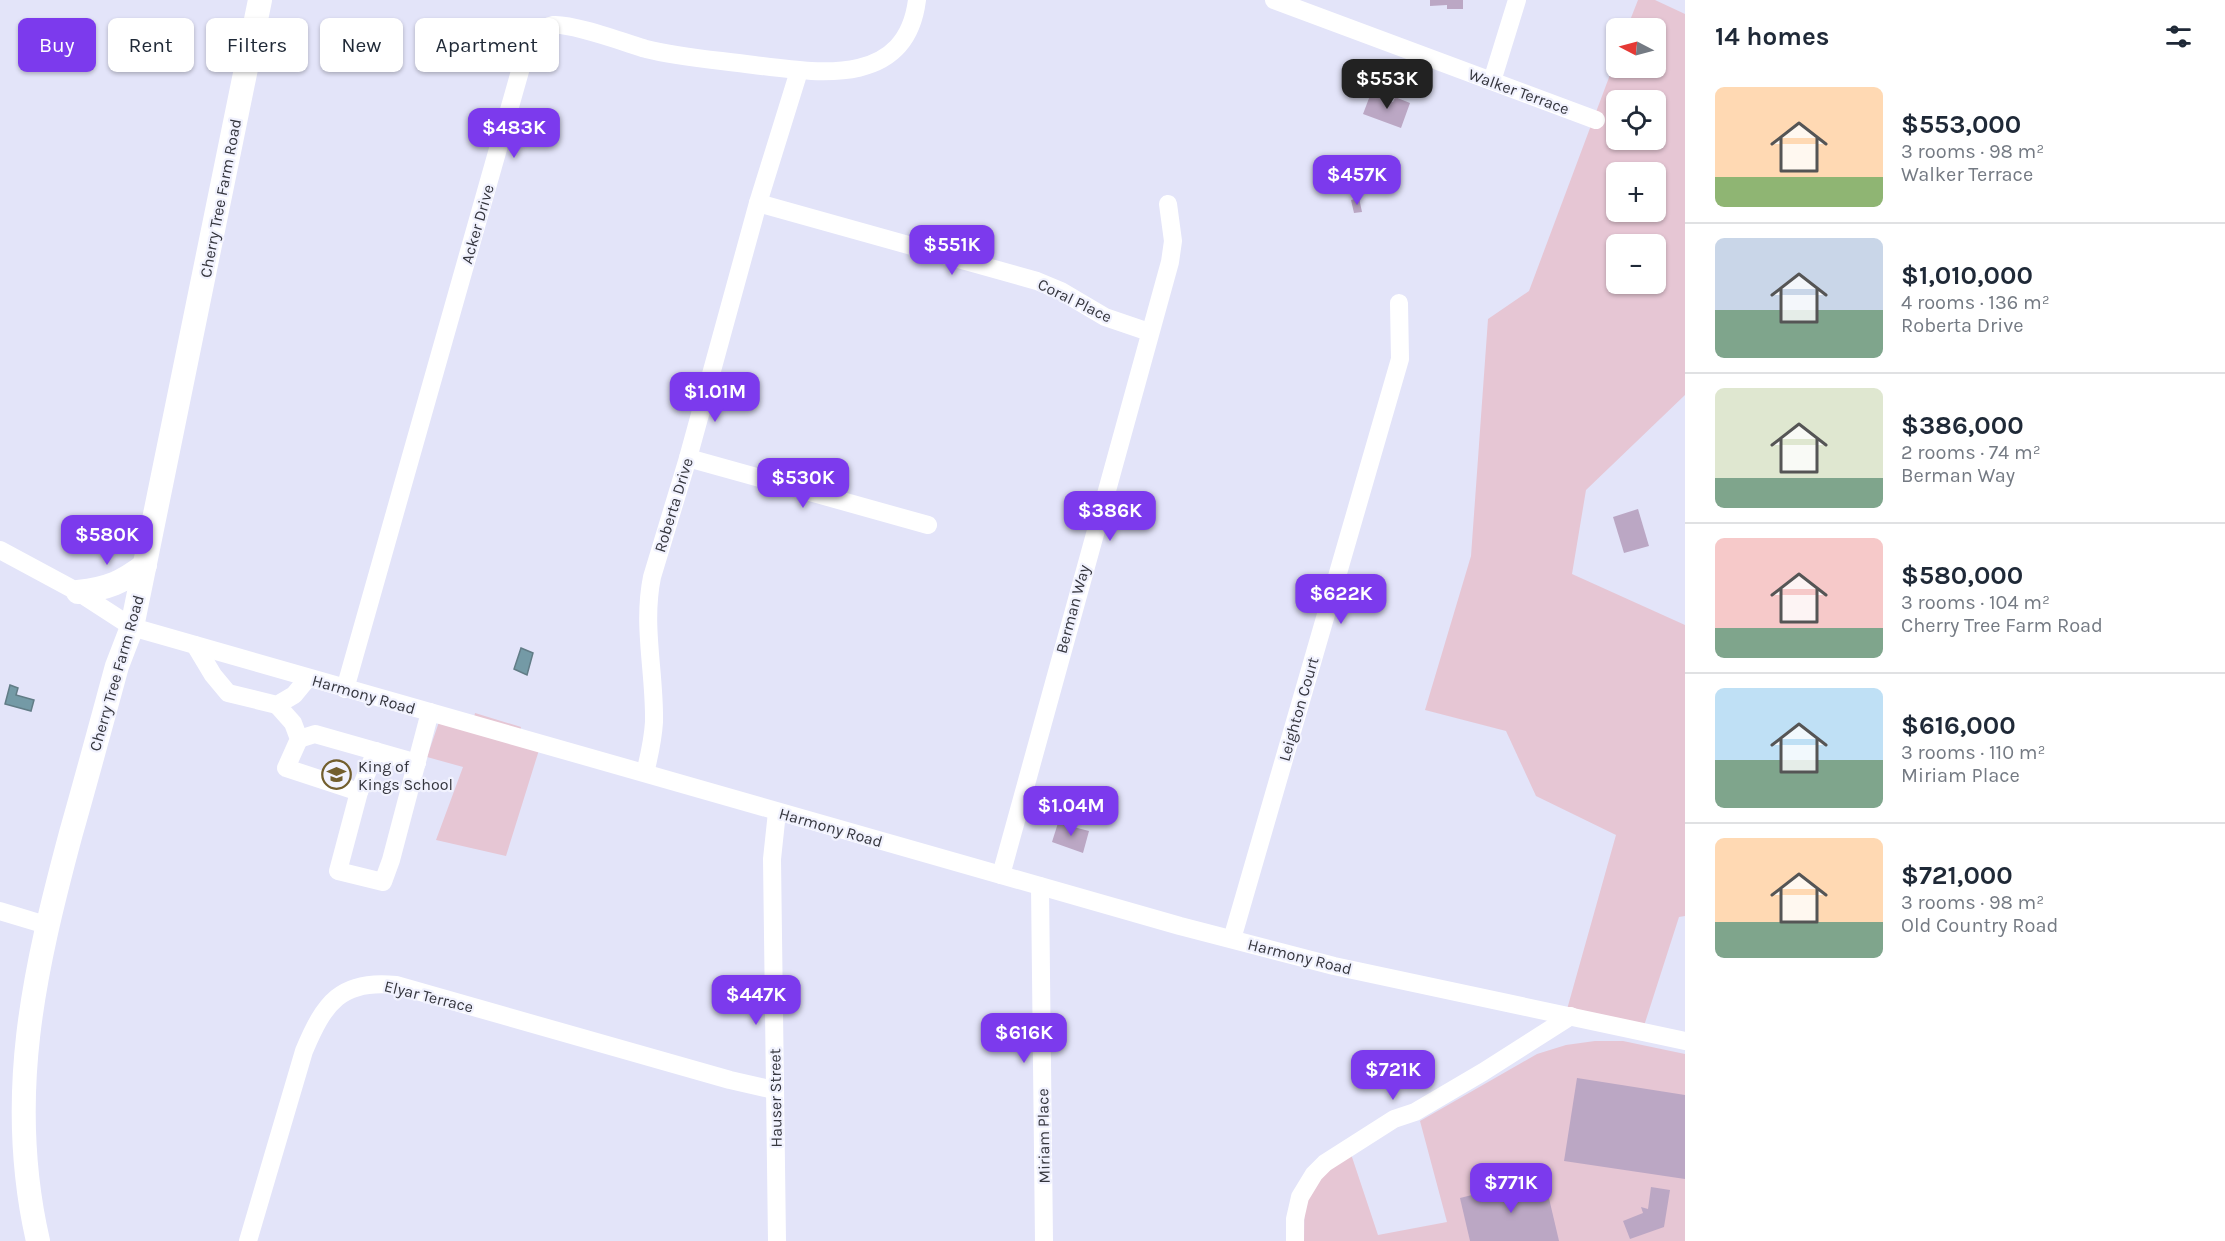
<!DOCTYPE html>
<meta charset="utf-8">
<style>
:root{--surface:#fff;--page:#f2f2f3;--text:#1f2937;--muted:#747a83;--line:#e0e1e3;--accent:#7c3aed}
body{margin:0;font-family:Karla,sans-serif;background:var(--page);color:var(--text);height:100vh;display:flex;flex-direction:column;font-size:22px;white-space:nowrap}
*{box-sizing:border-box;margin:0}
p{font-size:20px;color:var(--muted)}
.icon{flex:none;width:33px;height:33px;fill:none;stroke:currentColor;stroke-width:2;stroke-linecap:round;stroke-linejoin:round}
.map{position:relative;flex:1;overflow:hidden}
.sheet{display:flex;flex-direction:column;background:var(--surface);width:540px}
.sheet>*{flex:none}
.hud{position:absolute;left:18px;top:18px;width:570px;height:54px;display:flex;gap:12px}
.needle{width:39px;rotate:276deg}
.buttons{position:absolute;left:1606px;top:18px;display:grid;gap:12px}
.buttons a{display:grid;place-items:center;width:60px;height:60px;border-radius:9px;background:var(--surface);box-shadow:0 2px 4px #0004;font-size:30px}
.price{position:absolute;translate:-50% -51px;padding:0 14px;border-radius:12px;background:var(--accent);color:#fff;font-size:20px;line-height:39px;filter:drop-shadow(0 2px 3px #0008)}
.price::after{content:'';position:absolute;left:50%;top:36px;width:18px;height:14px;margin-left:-9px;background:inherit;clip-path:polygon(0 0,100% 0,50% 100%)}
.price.active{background:#222;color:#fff}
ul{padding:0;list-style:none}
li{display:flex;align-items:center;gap:18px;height:150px;padding:0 30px}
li+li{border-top:2px solid var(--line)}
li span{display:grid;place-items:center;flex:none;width:168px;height:120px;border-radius:9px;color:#555}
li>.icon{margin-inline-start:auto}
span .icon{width:72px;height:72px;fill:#fffc;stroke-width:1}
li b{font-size:26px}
h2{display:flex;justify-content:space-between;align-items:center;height:72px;padding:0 30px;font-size:26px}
.chip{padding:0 21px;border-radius:9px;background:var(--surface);box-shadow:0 2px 4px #0004;font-size:21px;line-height:54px}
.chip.active{background:var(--accent);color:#fff}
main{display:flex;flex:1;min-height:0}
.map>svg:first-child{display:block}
.green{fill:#e6c6d4;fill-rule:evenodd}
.water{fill:#749aa6;stroke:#617c86;stroke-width:1.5}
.building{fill:#bba7c4}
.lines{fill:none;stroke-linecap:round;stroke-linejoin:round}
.minor{stroke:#fff;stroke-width:18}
.major{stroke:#fff;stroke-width:24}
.labels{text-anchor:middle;stroke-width:4.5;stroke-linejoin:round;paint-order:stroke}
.street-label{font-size:16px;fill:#34353d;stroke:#f1f2fe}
.poi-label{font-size:16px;fill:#34353d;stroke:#f1f2fe;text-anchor:start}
</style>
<main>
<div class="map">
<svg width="1685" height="1241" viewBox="0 0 1685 1241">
<rect width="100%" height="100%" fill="#e3e4f9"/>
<g class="green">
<path d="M 1638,0 L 1655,0 L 1685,14 L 1685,395 L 1586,490 L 1572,574 L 1685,625 L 1685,916 L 1679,917 L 1643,1029 L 1566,1013 L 1616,835 L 1536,796 L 1506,731 L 1425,710 L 1471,556 L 1488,319 L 1529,291 L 1617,56 L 1617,68 L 1656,68 L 1656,28 L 1627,28 ZM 1617,100 L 1656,100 L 1656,140 L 1617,140 ZM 1617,172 L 1656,172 L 1656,212 L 1617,212 ZM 1617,244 L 1656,244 L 1656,284 L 1617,284 Z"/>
<path d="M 475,713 L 521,727 L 517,744 L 539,750 L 506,856 L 436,840 L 463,767 L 427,757 L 439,722 L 471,731 Z"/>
<path d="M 1595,1041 L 1623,1041 L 1685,1054 L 1685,1241 L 1304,1241 L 1305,1179 L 1348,1145 L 1378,1235 L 1447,1222 L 1420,1121 L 1537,1054 L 1566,1045 Z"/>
</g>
<g class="water">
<path d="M 521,648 L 533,653 L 527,675 L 514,669 Z"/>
<path d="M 10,685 L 18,688 L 16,695 L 34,700 L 31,711 L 5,704 Z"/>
</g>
<g class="building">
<path d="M 1430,0 L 1463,0 L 1463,9 L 1447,9 L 1447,5 L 1430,6 Z"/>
<path d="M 1371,93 L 1393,102 L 1395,97 L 1410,103 L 1401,128 L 1363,114 Z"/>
<path d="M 1359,198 L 1362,212 L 1354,213 L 1351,200 Z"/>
<path d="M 1638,509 L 1649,546 L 1624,553 L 1613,517 Z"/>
<path d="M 1058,823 L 1089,831 L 1083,853 L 1052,842 Z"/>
<path d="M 1577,1078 L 1685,1095 L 1685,1179 L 1564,1161 Z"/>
<path d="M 1544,1177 L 1559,1241 L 1470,1241 L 1460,1198 Z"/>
<path d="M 1651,1187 L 1670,1190 L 1664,1227 L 1630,1239 L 1623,1221 L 1643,1213 L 1641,1207 L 1648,1209 Z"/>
</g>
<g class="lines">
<g class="minor">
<path d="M 1274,0 L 1596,120"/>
<path d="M 1492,81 L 1517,0"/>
<path d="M 758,203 L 1037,281 L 1061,291 L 1105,317 L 1149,332"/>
<path d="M 688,458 L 928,525"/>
<path d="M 0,550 L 78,592 L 132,627 L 1180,926 L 1334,966 L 1685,1041"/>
<path d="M 195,645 L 213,675 L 228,693 L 277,705 L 294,695 L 308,678"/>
<path d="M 345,689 L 528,43 C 535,34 542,27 553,25 C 571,23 626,43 646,49 C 682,58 718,60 754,65 C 818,73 906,88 917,0"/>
<path d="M 277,705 L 293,723 L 299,739 L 286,768 L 359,792"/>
<path d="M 299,739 L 315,734 L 417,763"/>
<path d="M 376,751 L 359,792 L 338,871 L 383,882 L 391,860 L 430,712"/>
<path d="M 645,773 C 649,757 653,739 654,722 C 655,673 642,626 652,577 L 688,458 L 758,203 L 799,71"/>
<path d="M 777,812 L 772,859 L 777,1241"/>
<path d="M 1001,875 L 1170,262 L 1173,241 L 1168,204"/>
<path d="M 1040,886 L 1044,1241"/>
<path d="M 0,911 L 46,925"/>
<path d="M 1232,939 L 1400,359 L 1399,303"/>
<path d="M 248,1241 L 304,1051 C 324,1003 341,979 396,985 L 730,1080 L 774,1090"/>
<path d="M 1295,1241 L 1295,1219 L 1300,1197 L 1314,1174 L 1325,1163 L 1394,1119 L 1415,1112 L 1483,1072 L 1571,1016"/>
</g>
<g class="major">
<path d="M 78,592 C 109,588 121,583 145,565"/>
<path d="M 38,1241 C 5,1097 34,971 71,833 C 87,777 102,721 117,666 L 132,627 L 260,0"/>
</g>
</g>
<defs>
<symbol id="school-ring" viewBox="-11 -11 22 22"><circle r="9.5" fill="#f1f2fe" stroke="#725e2d" stroke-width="1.5"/><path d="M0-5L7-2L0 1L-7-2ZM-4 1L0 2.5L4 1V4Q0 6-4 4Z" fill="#725e2d"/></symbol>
</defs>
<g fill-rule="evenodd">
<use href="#school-ring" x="320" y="758" width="33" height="33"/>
</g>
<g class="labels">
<g class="street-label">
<text transform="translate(1519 91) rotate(20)" y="6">Walker Terrace</text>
<text transform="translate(220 198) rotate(-79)" y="6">Cherry Tree Farm Road</text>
<text transform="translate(477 224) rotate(-74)" y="6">Acker Drive</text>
<text transform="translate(1075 300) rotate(26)" y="6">Coral Place</text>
<text transform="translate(673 505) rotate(-73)" y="6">Roberta Drive</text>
<text transform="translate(1072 609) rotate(-75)" y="6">Berman Way</text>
<text transform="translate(116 673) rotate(-74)" y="6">Cherry Tree Farm Road</text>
<text transform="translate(364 694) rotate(16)" y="6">Harmony Road</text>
<text transform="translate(1298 709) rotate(-74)" y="6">Leighton Court</text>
<text transform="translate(831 827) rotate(16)" y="6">Harmony Road</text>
<text transform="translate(1300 956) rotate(14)" y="6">Harmony Road</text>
<text transform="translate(429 996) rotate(14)" y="6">Elyar Terrace</text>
<text transform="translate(775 1098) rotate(-91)" y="6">Hauser Street</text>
<text transform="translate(1043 1136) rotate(-91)" y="6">Miriam Place</text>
</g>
<g class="poi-label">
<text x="358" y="772">King of<tspan x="358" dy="18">Kings School</tspan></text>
</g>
</g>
</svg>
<div class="buttons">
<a><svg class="needle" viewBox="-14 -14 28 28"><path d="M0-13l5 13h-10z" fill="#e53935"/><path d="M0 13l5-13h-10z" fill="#747a83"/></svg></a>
<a><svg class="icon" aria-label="locate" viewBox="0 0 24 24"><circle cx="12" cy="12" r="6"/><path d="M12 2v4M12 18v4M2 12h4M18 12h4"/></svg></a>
<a>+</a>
<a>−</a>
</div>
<b class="price active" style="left:1387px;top:110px">$553K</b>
<b class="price" style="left:514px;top:159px">$483K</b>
<b class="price" style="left:1357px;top:206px">$457K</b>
<b class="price" style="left:952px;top:276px">$551K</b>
<b class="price" style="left:715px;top:423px">$1.01M</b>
<b class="price" style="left:803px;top:509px">$530K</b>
<b class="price" style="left:1110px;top:542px">$386K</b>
<b class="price" style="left:107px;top:566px">$580K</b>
<b class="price" style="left:1341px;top:625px">$622K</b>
<b class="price" style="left:1071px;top:837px">$1.04M</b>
<b class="price" style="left:756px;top:1026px">$447K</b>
<b class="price" style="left:1024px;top:1064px">$616K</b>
<b class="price" style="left:1393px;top:1101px">$721K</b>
<b class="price" style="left:1511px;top:1214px">$771K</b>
<div class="hud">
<a class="chip active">Buy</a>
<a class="chip">Rent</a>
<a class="chip">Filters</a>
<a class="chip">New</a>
<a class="chip">Apartment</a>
</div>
</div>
<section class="sheet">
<h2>14 homes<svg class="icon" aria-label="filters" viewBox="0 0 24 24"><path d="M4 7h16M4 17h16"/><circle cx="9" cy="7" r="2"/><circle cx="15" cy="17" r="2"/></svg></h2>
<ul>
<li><span style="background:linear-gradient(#ffd9b3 75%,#8fb573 0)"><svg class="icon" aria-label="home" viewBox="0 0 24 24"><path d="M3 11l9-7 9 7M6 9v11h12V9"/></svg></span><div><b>$553,000</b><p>3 rooms · 98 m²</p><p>Walker Terrace</p></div></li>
<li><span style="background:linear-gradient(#c9d6e8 60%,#7fa58c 0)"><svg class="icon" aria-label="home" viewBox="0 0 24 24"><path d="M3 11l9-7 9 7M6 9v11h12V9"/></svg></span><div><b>$1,010,000</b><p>4 rooms · 136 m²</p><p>Roberta Drive</p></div></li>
<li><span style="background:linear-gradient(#dfe7d0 75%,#7fa58c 0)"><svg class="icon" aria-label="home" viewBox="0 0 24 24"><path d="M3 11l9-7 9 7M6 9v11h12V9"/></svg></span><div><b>$386,000</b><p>2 rooms · 74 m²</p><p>Berman Way</p></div></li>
<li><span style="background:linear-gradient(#f6c9c9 75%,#7fa58c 0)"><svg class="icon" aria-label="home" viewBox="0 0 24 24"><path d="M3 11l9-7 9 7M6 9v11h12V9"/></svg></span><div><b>$580,000</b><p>3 rooms · 104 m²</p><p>Cherry Tree Farm Road</p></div></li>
<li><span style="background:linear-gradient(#bfe0f5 60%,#7fa58c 0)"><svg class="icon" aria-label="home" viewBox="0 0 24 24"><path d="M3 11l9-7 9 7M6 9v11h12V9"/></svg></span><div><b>$616,000</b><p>3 rooms · 110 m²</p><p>Miriam Place</p></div></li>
<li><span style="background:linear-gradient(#ffd9b3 70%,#7fa58c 0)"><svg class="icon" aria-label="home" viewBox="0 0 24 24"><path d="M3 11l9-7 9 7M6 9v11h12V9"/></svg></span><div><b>$721,000</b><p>3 rooms · 98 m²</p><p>Old Country Road</p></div></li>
</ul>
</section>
</main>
